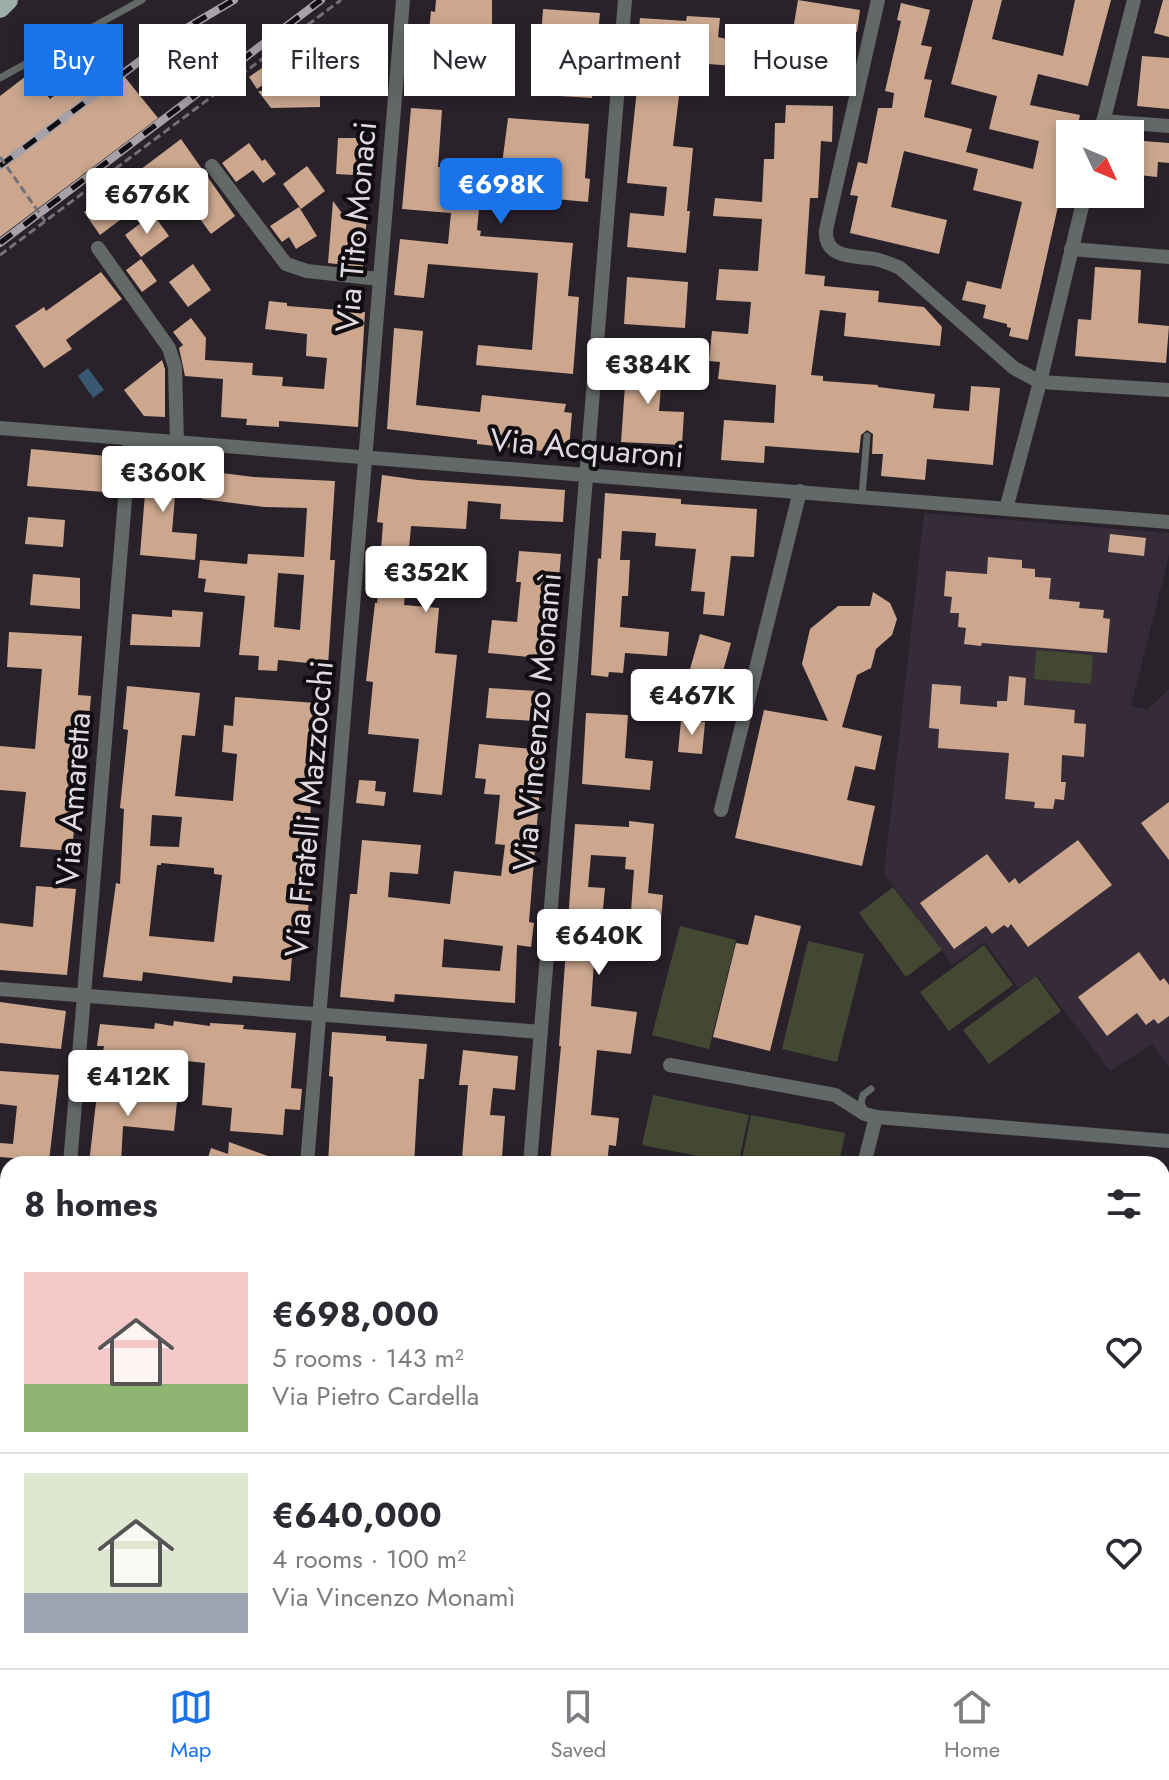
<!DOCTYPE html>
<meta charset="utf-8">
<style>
:root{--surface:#fff;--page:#f7f7f7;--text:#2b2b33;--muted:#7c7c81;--line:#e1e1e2;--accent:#1a73e8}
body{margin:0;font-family:Jost,sans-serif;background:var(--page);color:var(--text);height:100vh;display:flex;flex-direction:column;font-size:30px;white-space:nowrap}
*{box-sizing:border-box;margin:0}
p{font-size:26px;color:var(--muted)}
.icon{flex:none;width:44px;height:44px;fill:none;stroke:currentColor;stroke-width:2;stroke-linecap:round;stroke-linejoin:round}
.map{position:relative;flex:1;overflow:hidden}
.details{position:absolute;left:0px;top:1156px;width:1170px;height:512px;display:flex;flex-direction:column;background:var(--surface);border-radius:24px 24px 0 0;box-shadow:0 4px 12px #0003}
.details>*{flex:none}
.hud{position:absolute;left:24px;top:24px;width:1122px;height:72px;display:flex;gap:16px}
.needle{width:52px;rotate:134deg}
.buttons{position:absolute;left:1056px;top:120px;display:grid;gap:16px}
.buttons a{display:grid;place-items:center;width:88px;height:88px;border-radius:0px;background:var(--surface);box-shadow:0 4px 12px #0003;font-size:40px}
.price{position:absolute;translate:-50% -68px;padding:0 18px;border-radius:8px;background:#fff;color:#222;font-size:26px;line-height:52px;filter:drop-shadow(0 2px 4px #0008)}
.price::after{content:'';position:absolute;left:50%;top:48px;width:24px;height:18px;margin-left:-12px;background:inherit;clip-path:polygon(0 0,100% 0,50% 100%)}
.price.current{background:var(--accent);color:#fff}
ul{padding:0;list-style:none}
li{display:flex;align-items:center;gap:24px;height:200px;padding:0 24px}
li+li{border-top:2px solid var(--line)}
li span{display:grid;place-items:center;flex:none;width:224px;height:160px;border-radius:0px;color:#555}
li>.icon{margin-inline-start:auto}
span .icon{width:96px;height:96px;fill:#fffc;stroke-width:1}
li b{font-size:34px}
h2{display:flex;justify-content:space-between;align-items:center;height:96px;padding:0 24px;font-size:34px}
.tag{padding:0 28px;border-radius:0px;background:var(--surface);box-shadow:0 4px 12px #0003;font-size:28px;line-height:72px}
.tag.current{background:var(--accent);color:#fff}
.tabs{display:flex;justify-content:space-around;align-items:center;height:112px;border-top:2px solid var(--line);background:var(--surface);font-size:22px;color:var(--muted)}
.tabs a{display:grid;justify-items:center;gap:4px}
.tabs .current{color:var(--accent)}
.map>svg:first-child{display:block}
.built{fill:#362b38}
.green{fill:#434833}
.water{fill:#375870}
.building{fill:#cca78e;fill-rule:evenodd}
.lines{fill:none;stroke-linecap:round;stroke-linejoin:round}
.path{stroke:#767077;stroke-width:3;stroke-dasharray:8 4;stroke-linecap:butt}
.service{stroke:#626966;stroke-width:7}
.minor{stroke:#626966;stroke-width:14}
.primary{stroke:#9fada8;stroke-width:20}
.rail-casing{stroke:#a7a1a8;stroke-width:8}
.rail{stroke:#100d11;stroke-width:5;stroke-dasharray:15;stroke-linecap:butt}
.path-bridge{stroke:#767077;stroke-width:3;stroke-dasharray:8 4;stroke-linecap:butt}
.labels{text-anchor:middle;stroke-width:8;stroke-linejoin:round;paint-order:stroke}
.street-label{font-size:32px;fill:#dfdae0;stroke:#100d11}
</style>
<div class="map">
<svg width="1169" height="1668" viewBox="0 0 1169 1668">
<rect width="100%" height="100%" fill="#2a222b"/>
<path class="built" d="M 924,513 L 1169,533 L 1169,555 L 1131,706 L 1147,710 L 1169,689 L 1169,1068 L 1152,1044 L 1110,1071 L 1037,975 L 1018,988 L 985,942 L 953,965 L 884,873 Z"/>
<g class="green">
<path d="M 1036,650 L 1093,655 L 1091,684 L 1034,679 Z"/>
<path d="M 893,887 L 942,950 L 906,977 L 859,913 Z"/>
<path d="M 680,926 L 736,940 L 709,1049 L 652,1035 Z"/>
<path d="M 808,941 L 864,954 L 837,1062 L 782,1049 Z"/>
<path d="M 984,945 L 1013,985 L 949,1031 L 920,992 Z"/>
<path d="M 1036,976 L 1061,1011 L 989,1064 L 963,1030 Z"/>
<path d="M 653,1095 L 749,1115 L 738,1164 L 642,1145 Z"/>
<path d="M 751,1115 L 845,1133 L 839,1164 L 741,1164 Z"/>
</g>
<path class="water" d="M 88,368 L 104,390 L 93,398 L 78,376 Z"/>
<g class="building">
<path d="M 436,0 L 492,0 L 492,37 L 429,32 L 431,11 L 435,12 Z"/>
<path d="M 798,0 L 860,10 L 857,32 L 843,30 L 839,57 L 849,58 L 845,85 L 776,75 L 772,89 L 731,79 L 734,66 L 683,62 L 673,146 L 693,148 L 687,211 L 690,211 L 686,253 L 627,247 L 630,213 L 664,216 L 667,187 L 627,183 L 641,52 L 637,51 L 640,18 L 686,21 L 687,16 L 720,18 L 718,37 L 789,54 Z"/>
<path d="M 973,0 L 1002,0 L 992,39 L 1063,56 L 1075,0 L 1111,0 L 1088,86 L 1038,74 L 1030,105 L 1080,115 L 1076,134 L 1070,134 L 1070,153 L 1028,340 L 1009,336 L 1011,328 L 1007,327 L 1007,324 L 983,318 L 986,305 L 962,300 L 967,281 L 1001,289 L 1022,202 L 973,190 L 978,169 L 904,151 L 891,207 L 947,220 L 939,254 L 850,233 L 858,196 L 850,195 L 858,162 L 867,164 L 878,108 L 892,108 L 894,93 L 885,91 L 901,21 L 897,20 L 901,3 L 930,10 L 921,45 L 932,47 L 924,79 L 932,80 L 924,117 L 972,129 L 966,152 L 1033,169 L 1039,141 L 989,129 L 997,96 L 951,84 Z"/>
<path d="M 1163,0 L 1169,0 L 1169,37 L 1154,33 Z"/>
<path d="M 543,9 L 600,13 L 597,43 L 541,38 Z"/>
<path d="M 336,41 L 354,42 L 354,52 L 373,53 L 370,87 L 333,85 Z"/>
<path d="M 296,44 L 304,55 L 257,89 L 249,77 Z"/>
<path d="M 107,55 L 158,118 L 0,237 L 0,96 L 30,73 L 50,99 Z"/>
<path d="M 1142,56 L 1169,58 L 1169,109 L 1137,106 Z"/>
<path d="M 417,57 L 466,61 L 464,81 L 415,77 Z"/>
<path d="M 545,68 L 594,71 L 592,98 L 543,95 Z"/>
<path d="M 258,91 L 320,91 L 320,107 L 271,108 Z"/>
<path d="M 786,105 L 833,106 L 832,142 L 821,141 L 818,198 L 810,198 L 805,274 L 825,276 L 824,286 L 879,291 L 878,302 L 924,307 L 942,327 L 940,346 L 844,336 L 846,313 L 820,310 L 811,375 L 823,376 L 823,381 L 878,385 L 878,387 L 935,394 L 933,408 L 969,411 L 971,386 L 1000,388 L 993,465 L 927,459 L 925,480 L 881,476 L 883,454 L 872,454 L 873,434 L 867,430 L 861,435 L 859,453 L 765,446 L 764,463 L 721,460 L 724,420 L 774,423 L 776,385 L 718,379 L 720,362 L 709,361 L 712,331 L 748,334 L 751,302 L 716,300 L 719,269 L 758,271 L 762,219 L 713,216 L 715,198 L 762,202 L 764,159 L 774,159 L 775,123 L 785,123 Z"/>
<path d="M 411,108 L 442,110 L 438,167 L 501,172 L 508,118 L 589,124 L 585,178 L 590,179 L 588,202 L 522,196 L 521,202 L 480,198 L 477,230 L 481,231 L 480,236 L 573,243 L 568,296 L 579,297 L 573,374 L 476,365 L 478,345 L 532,350 L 538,273 L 428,264 L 424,298 L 394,295 L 400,239 L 448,244 L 451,213 L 402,209 Z"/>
<path d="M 338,138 L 371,138 L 370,176 L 336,174 Z"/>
<path d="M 181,139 L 235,216 L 211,234 L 175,185 L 162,195 L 150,179 L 116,206 L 124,217 L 100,235 L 84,212 Z"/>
<path d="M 1130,140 L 1169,143 L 1169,163 L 1158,162 L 1157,177 L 1130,174 Z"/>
<path d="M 249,143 L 262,161 L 265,159 L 276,174 L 263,183 L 253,170 L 236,182 L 222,163 Z"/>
<path d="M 307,166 L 325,191 L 301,209 L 283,184 Z"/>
<path d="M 333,201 L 341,212 L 367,214 L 363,267 L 328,263 Z"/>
<path d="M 299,207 L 317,236 L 296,249 L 289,237 L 282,242 L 270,226 Z"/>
<path d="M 153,214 L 169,236 L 141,257 L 125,235 Z"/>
<path d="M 141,259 L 157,281 L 142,292 L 126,270 Z"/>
<path d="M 193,264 L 211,290 L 188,307 L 169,282 Z"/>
<path d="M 1095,267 L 1141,270 L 1138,323 L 1169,326 L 1166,363 L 1075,356 L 1078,319 L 1091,320 Z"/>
<path d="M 101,272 L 122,299 L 66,340 L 72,349 L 44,368 L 15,326 L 44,307 L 46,311 Z"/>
<path d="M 627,277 L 688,282 L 685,328 L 624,324 Z"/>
<path d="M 269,301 L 287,303 L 287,306 L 365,312 L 358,427 L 279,421 L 279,427 L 246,425 L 247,419 L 221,417 L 223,379 L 185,376 L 179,348 L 183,345 L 173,332 L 191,318 L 206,338 L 205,360 L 253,363 L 252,375 L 283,377 L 282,386 L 324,389 L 327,358 L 306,356 L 307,334 L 265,329 Z"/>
<path d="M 394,328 L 423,331 L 416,405 L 480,412 L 482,395 L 566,404 L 564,412 L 572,413 L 569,449 L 553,447 L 552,452 L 477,444 L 477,440 L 387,429 Z"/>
<path d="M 627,357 L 663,360 L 659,411 L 684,412 L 682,445 L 621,442 Z"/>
<path d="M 162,360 L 165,369 L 165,417 L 144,416 L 124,390 Z"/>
<path d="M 31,449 L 107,456 L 104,492 L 27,486 Z"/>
<path d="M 148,457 L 178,460 L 172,532 L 197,534 L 195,560 L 140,555 Z"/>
<path d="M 205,471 L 254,477 L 335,481 L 330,560 L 335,560 L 328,665 L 278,660 L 277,671 L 258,670 L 259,656 L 239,655 L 245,596 L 204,592 L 206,579 L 198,578 L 200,560 L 247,564 L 248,554 L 304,557 L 307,508 L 264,507 L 202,499 ZM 278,573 L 304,575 L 300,630 L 274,627 Z"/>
<path d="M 382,475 L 418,480 L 565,490 L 563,522 L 500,519 L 501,504 L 468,501 L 466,529 L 411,526 L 404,605 L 439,608 L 435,653 L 457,655 L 442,795 L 413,792 L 419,739 L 368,734 L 373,682 L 366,681 L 375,603 L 377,603 L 383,523 L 377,522 Z"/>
<path d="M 605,493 L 681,499 L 681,504 L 757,509 L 754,557 L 731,556 L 724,616 L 703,614 L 705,592 L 691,591 L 696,549 L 655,546 L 656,533 L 622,531 L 620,560 L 630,560 L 628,596 L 622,596 L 620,627 L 669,632 L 667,656 L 625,653 L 623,673 L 609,672 L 608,677 L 591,675 L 598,558 L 601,559 Z"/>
<path d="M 28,517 L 65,520 L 63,547 L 25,544 Z"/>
<path d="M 1110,534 L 1146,538 L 1144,556 L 1108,552 Z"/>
<path d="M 519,551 L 561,554 L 557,604 L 549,603 L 546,632 L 554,633 L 551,659 L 488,653 L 492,620 L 517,622 L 521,582 L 516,582 Z"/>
<path d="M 988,557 L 1022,560 L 1022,568 L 1035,569 L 1035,577 L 1051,578 L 1049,599 L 1080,602 L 1079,608 L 1104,610 L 1103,618 L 1110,619 L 1107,653 L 982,643 L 981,646 L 964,644 L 966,628 L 958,627 L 959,613 L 950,613 L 952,597 L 944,596 L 946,571 L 987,574 Z"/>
<path d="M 33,574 L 80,578 L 80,609 L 30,605 Z"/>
<path d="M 873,592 L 890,603 L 897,619 L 892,635 L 876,649 L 871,668 L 857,675 L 842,727 L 882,736 L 875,770 L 855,766 L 847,800 L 875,806 L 862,866 L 735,838 L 764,710 L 828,721 L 802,664 L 810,629 L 838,606 L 870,606 Z"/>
<path d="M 172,610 L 203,612 L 200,647 L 130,645 L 132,614 L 172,617 Z"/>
<path d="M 9,632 L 82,636 L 78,695 L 91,696 L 82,797 L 77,796 L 72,851 L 20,847 L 26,792 L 0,790 L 0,746 L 35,749 L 42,669 L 7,667 Z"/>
<path d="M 700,634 L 731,643 L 721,678 L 690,669 Z"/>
<path d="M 1009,676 L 1026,678 L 1024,705 L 1075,710 L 1074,723 L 1086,724 L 1084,757 L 1062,755 L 1061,782 L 1066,782 L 1064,800 L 1055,799 L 1053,809 L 1034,808 L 1035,802 L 1005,799 L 1009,753 L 938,748 L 939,729 L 929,728 L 932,684 L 961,686 L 960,704 L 997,707 L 997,701 L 1007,701 Z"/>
<path d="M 127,686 L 200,693 L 195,736 L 182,735 L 175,796 L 233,801 L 237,754 L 222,752 L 224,725 L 233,726 L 235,697 L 316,703 L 310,781 L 313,781 L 310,817 L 304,817 L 301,891 L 310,891 L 306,931 L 294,930 L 290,981 L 233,976 L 232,983 L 143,972 L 142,981 L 103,977 L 116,883 L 120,884 L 124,809 L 120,808 L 128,730 L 123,729 ZM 152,815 L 182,817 L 179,847 L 150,846 ZM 161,863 L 214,868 L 214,874 L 222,875 L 214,942 L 149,936 L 157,865 L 161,865 Z"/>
<path d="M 489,688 L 537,691 L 535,721 L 486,718 Z"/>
<path d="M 586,713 L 628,715 L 625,758 L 653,761 L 650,790 L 582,784 Z"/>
<path d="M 681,721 L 705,722 L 702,754 L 678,752 Z"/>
<path d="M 479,744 L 543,750 L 529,922 L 534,923 L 531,947 L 517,945 L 515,1003 L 395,994 L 394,1002 L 340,997 L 350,894 L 357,894 L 362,840 L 421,845 L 418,874 L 390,872 L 388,897 L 450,904 L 454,871 L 501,876 L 505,845 L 495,844 L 500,795 L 484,794 L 486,779 L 475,778 ZM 444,939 L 503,946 L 500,971 L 442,967 Z"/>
<path d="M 359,780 L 376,781 L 375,791 L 386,792 L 384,806 L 356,803 Z"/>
<path d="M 1169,802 L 1169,860 L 1141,823 Z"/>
<path d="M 629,821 L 654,824 L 648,893 L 663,895 L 659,944 L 628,942 L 629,936 L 596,933 L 591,1006 L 637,1012 L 631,1054 L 597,1050 L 591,1115 L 619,1118 L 616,1146 L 609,1145 L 607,1164 L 550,1164 L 561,1046 L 559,1046 L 575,824 L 629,827 ZM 591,855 L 626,857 L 625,869 L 634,870 L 631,911 L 603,909 L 605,888 L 588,887 Z"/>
<path d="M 1078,840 L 1112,885 L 1028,947 L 1011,924 L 1008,928 L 1004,925 L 992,934 L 986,926 L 954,949 L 920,903 L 987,854 L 1009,883 L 1015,878 L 1019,884 Z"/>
<path d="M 36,886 L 76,889 L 67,975 L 0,970 L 0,923 L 33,927 Z"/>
<path d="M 755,915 L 801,926 L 770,1051 L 713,1037 L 736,943 L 748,945 Z"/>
<path d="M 1139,952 L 1160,981 L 1164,978 L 1169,985 L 1169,1016 L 1158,1024 L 1154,1019 L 1146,1025 L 1137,1013 L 1107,1036 L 1078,997 Z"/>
<path d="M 0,1002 L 66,1011 L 61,1049 L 0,1043 Z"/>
<path d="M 174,1021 L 210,1026 L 210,1023 L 244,1025 L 243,1029 L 296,1033 L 291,1088 L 302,1089 L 300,1110 L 285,1109 L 283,1135 L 230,1131 L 232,1108 L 202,1105 L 205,1063 L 103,1052 L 104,1046 L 97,1046 L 100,1024 L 154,1029 L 155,1023 L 173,1026 Z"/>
<path d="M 332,1032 L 386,1036 L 386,1041 L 427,1044 L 424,1079 L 419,1079 L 414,1164 L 328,1164 L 333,1077 L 329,1076 Z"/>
<path d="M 463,1050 L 518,1056 L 515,1090 L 493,1088 L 490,1115 L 505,1116 L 502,1157 L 486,1156 L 486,1160 L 462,1158 L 468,1085 L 459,1085 Z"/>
<path d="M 0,1071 L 59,1075 L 49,1161 L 0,1157 L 0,1143 L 13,1144 L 17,1106 L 0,1104 Z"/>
<path d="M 98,1084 L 178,1092 L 174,1131 L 123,1126 L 121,1164 L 89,1164 Z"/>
<path d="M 229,1142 L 284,1162 L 284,1164 L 206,1164 L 211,1148 L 228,1154 Z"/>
</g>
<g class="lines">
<path class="path" d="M 0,255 L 341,0"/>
<g class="service">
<path d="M 0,78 L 142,0"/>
<path d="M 862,496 L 867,436"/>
<path d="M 864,1110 L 861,1103 L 863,1095 L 871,1089"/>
</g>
<g class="minor">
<path d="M 878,0 L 826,230 C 824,259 855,256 875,259 C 884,261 891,264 900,268 L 1014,368 L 1040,382 L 1169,390"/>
<path d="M 1103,121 L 1169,126"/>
<path d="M 1100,134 L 1134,0"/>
<path d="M 212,166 L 286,264 L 307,271 L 379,279"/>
<path d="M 98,248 L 169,348 L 175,367 L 177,442"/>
<path d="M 1071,249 L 1169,257"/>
<path d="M 0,428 L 1169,522"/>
<path d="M 1006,509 L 1040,382 L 1085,194"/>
<path d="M 721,810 L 800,491"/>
<path d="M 0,989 L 541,1032"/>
<path d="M 670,1065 L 835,1095 L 865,1114 L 876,1117 L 1169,1141"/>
<path d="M 70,1164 L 130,439"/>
<path d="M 307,1164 L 403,0"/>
<path d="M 530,1164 L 625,0"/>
<path d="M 864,1164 L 876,1117"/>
<path d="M 1162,1365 L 1169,1365"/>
<path d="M 0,1372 L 8,1373"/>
<path d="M 0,1655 L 8,1654"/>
<path d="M 138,1660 L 139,1668"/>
<path d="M 726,1668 L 729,1660"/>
</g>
<path class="primary" d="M 0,8 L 8,0"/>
<defs>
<g id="rail">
<path d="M 0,166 L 173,36 L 234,0"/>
<path d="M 0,243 L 321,0"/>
</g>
</defs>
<use href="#rail" class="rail-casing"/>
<use href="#rail" class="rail"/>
<path class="path-bridge" d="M 0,157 L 45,221"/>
</g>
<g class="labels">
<g class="street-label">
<text transform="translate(356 227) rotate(-85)" y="11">Via Tito Monaci</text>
<text transform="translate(587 448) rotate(5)" y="11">Via Acquaroni</text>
<text transform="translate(537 722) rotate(-85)" y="11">Via Vincenzo Monamì</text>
<text transform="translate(73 799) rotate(-86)" y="11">Via Amaretta</text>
<text transform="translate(309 809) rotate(-85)" y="11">Via Fratelli Mazzocchi</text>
</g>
</g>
</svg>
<div class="buttons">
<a><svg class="needle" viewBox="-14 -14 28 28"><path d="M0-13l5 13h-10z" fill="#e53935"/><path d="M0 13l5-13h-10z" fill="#7c7c81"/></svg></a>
</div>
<b class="price current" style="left:501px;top:226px">€698K</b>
<b class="price" style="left:147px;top:236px">€676K</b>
<b class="price" style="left:648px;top:406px">€384K</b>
<b class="price" style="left:163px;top:514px">€360K</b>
<b class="price" style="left:426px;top:614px">€352K</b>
<b class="price" style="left:692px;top:737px">€467K</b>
<b class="price" style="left:599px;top:977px">€640K</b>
<b class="price" style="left:128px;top:1118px">€412K</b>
<div class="hud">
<a class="tag current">Buy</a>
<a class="tag">Rent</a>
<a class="tag">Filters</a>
<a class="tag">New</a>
<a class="tag">Apartment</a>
<a class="tag">House</a>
</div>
<section class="details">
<h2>8 homes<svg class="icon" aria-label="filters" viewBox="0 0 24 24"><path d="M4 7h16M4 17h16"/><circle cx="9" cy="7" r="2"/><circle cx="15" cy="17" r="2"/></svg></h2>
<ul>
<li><span style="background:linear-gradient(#f6c9c9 70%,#8fb573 0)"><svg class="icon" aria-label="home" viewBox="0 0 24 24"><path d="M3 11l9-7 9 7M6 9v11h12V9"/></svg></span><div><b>€698,000</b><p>5 rooms · 143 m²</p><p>Via Pietro Cardella</p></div><svg class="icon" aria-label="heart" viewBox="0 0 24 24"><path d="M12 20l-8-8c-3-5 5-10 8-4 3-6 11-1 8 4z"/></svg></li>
<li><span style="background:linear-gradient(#dfe7d0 75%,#9aa5b1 0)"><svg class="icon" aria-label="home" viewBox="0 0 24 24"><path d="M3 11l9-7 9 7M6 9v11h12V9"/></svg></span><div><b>€640,000</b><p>4 rooms · 100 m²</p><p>Via Vincenzo Monamì</p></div><svg class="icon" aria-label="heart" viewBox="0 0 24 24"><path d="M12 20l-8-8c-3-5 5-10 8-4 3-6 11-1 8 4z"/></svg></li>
</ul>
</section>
</div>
<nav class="tabs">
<a class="current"><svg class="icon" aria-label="map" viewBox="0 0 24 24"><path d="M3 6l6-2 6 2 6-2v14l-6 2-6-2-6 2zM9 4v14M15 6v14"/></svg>Map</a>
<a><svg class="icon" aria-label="saved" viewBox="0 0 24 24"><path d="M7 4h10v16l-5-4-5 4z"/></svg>Saved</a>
<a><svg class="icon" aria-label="home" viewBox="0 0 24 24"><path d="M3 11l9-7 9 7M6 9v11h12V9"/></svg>Home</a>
</nav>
